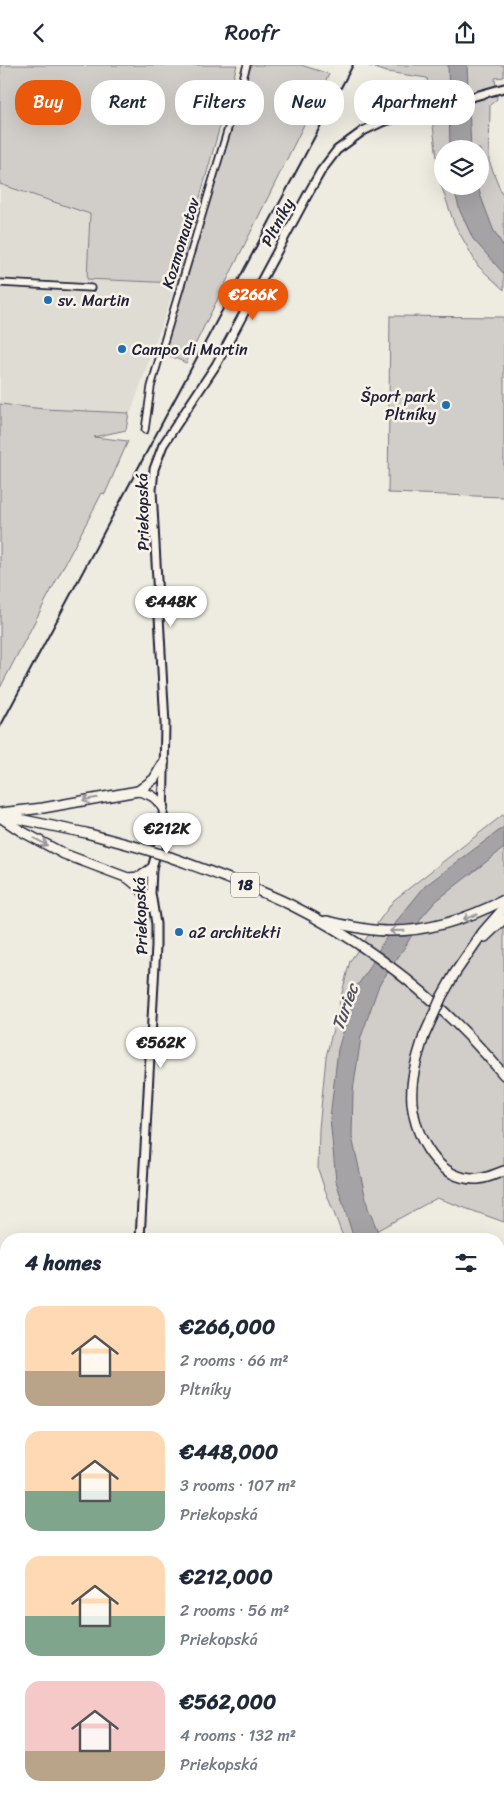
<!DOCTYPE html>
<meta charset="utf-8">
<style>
:root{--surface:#fff;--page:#f6f6f7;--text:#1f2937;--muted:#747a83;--accent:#ea580c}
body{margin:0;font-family:Sriracha,sans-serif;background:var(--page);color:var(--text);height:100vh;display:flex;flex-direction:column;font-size:19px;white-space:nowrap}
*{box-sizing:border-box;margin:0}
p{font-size:16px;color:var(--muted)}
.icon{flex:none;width:28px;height:28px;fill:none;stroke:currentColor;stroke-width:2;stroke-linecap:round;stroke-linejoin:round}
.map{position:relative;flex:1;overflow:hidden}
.side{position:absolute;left:0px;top:1168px;width:505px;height:571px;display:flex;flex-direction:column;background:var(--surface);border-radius:20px 20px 0 0;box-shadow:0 5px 20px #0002}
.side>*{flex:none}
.top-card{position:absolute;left:15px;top:15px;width:475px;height:45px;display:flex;gap:10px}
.tools{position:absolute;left:434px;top:75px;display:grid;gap:10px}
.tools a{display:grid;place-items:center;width:55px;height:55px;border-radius:50%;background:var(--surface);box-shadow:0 5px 20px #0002;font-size:25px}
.price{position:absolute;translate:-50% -42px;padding:0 11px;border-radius:18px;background:#fff;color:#222;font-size:16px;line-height:32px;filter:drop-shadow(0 1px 2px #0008)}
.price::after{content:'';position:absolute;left:50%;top:30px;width:15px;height:11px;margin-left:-8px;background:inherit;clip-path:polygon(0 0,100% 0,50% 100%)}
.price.selected{background:var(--accent);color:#fff}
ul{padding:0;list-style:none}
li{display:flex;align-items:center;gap:15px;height:125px;padding:0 25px}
li span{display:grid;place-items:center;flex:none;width:140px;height:100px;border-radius:15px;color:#555}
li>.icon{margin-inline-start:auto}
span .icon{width:60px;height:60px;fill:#fffc;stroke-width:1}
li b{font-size:21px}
h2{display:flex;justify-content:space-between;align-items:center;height:60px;padding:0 25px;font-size:21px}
.tag{padding:0 18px;border-radius:20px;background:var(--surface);box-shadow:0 5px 20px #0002;font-size:18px;line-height:45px}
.tag.selected{background:var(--accent);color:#fff}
header{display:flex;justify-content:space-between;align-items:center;height:65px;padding:0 25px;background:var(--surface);font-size:22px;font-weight:600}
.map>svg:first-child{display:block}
.built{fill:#dfdcd4}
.green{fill:#d1cdc9;stroke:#7a7882;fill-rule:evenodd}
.water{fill:#a6a3a6;stroke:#716f7b}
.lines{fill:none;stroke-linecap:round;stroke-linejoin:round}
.stream{stroke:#716f7b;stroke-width:2}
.minor-casing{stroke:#22223b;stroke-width:9}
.tertiary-casing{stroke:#22223b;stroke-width:11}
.primary-casing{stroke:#22223b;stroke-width:12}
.minor{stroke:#f7f3e8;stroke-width:5.5}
.tertiary{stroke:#f7f3e8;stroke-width:7}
.primary{stroke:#f7f3e8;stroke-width:9}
.rail{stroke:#22223b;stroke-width:2}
.primary-bridge-casing{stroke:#22223b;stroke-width:12;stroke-linecap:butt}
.primary-bridge{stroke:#f7f3e8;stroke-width:9}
.oneway{stroke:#97959a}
.poi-dot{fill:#1f6fb2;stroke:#f7f3e8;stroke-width:2}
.labels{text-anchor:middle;stroke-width:5;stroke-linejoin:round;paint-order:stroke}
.shield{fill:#f7f3e8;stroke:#62616f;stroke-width:1}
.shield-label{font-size:15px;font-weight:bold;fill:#22223b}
.street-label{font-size:16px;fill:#22223b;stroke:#f7f3e8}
.poi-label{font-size:16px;fill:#22223b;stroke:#f7f3e8;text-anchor:start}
.water-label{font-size:18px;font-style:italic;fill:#504f60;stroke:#f7f3e8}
</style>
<header><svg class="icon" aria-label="back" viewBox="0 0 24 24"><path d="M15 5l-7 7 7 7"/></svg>Roofr<svg class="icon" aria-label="share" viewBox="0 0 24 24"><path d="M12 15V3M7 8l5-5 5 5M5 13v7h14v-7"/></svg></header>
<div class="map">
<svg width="504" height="1738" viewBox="0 0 504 1738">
<rect width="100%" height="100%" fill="#eeebe1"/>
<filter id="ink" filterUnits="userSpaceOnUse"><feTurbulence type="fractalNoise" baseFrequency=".02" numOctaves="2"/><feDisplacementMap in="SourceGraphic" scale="10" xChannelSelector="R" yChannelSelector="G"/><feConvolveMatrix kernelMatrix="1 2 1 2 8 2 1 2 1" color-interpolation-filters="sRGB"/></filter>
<g filter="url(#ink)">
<path class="built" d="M 0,119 L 90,149 L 87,214 L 176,218 L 131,347 L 0,347 Z"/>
<g class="green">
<path d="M 0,0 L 237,0 L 176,218 L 87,214 L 90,149 L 0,119 Z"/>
<path d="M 249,0 L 301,0 L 329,9 L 186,298 L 164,288 Z"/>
<path d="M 366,0 L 504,0 L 504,12 L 495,13 L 497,34 L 490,40 L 489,96 L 504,134 L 504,225 L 478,201 L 454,158 L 440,117 L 427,13 L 387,7 ZM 442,84 L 480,84 L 480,121 L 442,121 Z"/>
<path d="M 390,251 L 504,252 L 504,432 L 388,428 Z"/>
<path d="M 0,339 L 44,344 L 129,348 L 126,365 L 94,372 L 128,376 L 105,429 L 102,428 L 0,623 Z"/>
<path d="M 504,749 L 504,1157 L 437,1133 L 361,1174 L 344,1174 L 324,1122 L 318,1104 L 319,1064 L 326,992 L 350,896 L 394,835 Z"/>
</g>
<g class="water">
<path d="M 448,0 L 467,0 L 471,84 L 450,84 Z"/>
<path d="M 453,121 L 478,121 L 481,132 L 493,164 L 504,182 L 504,209 L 473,174 L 460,146 Z"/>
<path d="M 504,762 L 504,783 L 436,836 L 422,852 L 405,882 L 379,920 L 361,972 L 353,1026 L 352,1072 L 368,1143 L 381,1174 L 354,1174 L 336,1116 L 330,1053 L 338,984 L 357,921 L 369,904 L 382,879 L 399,853 L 425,821 Z"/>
</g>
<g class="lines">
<g class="stream">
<path d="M 0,1213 L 6,1213"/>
<path d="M 408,1732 L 411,1738"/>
</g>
<defs>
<g id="minor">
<path d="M 0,218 L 91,223"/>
<path d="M 145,365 L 151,322 L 161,287 L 247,0"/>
<path d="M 0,1382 L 6,1381"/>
<path d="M 0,1717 L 4,1738"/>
<path d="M 88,1732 L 89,1738"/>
<path d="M 123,1732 L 125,1738"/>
<path d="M 418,1732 L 421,1738"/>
<path d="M 39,1738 L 62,1732"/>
<path d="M 255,1738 L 263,1736"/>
</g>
<g id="tertiary">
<path d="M 140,1174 L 156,881 L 156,859 L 151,828 L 152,803 L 162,768 L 163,757 L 165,659 L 152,425 L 154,404 L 163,380 L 216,300 L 308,129 L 321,106 L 337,85 L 363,66 L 382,57 L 504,23"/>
<path d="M 0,1232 L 6,1231"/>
<path d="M 394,1732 L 397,1738"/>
</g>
<g id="primary">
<path d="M 138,726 L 154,714 L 164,697"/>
<path d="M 0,748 L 43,743 L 138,726 C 151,729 156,732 163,743"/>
<path d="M 0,750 L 86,768 L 141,783"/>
<path d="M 0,752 L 21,766 L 64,789 L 128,813 L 140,823 L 151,837"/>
<path d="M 170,792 C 211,807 252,821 291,840 C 373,881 445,940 504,1010"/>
<path d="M 128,813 L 140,812 L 152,803"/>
<path d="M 326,856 C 346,860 366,866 387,866 C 429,867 467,854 504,835"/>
<path d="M 485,872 L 504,854"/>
<path d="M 455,908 L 483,867 L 504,843"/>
<path d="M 424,971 C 417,992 410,1015 412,1038 C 416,1073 438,1116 478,1114 C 488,1113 495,1109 504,1106"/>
</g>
</defs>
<use href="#minor" class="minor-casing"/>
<use href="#tertiary" class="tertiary-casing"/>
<use href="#primary" class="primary-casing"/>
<use href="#minor" class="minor"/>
<use href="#tertiary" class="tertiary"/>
<use href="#primary" class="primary"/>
<path class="rail" d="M 0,662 L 353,0"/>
<defs>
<g id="primary-bridge">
<path d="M 141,783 L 170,792"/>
<path d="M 424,971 L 442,931 L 455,908"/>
</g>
</defs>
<use href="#primary-bridge" class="primary-bridge-casing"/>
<use href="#primary-bridge" class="primary-bridge"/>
</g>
<defs><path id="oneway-shaft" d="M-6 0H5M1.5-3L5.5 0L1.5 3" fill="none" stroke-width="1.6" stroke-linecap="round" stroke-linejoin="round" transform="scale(1.25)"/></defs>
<g class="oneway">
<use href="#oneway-shaft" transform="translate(90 734) rotate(170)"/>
<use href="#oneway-shaft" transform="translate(41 777) rotate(28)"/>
<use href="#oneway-shaft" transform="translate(470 852) rotate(159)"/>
<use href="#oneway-shaft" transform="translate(397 866) rotate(179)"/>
</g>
</g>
<g class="poi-dot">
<circle cx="48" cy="235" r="5"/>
<circle cx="122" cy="284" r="5"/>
<circle cx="446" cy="340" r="5"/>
<circle cx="179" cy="867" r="5"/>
</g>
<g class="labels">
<rect class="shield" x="231" y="807.5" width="28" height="25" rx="4"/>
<g class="shield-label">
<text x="245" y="825">18</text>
</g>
<g class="street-label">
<text transform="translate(277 157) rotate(-62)" y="6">Pltníky</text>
<text transform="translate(180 178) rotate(-73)" y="6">Kozmonautov</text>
<text transform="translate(142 447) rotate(-91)" y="6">Priekopská</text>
<text transform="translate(140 851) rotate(-92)" y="6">Priekopská</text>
</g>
<g class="poi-label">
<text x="58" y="241">sv. Martin</text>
<text x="132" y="290">Campo di Martin</text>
<text x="436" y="337" text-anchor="end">Šport park<tspan x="436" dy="18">Pltníky</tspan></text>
<text x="189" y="873">a2 architekti</text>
</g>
<g class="water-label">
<text transform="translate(345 942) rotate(-70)" y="6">Turiec</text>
</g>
</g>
</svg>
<div class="tools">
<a><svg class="icon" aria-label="layers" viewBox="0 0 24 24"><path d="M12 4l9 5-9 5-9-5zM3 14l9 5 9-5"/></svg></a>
</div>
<b class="price selected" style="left:253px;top:256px">€266K</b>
<b class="price" style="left:171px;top:563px">€448K</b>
<b class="price" style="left:167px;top:790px">€212K</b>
<b class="price" style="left:161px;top:1004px">€562K</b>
<div class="top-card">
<a class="tag selected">Buy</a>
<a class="tag">Rent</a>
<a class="tag">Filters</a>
<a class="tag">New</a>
<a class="tag">Apartment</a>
</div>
<section class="side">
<h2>4 homes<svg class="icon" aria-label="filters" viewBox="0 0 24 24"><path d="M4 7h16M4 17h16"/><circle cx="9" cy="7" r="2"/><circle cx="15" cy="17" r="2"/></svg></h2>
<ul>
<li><span style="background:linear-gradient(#ffd9b3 65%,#b9a48a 0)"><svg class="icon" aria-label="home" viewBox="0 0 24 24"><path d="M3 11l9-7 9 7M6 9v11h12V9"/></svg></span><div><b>€266,000</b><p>2 rooms · 66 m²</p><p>Pltníky</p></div></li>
<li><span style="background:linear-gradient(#ffd9b3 60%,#7fa58c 0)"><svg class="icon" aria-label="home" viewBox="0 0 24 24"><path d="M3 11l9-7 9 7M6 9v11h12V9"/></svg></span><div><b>€448,000</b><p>3 rooms · 107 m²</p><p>Priekopská</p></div></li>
<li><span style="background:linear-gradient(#ffd9b3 60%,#7fa58c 0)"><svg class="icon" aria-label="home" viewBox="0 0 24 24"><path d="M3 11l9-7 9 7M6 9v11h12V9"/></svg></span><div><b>€212,000</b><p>2 rooms · 56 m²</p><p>Priekopská</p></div></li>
<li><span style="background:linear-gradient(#f6c9c9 70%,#b9a48a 0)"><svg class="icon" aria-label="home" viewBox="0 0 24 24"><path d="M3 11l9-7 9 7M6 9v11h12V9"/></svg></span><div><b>€562,000</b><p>4 rooms · 132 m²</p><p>Priekopská</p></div></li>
</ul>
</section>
</div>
